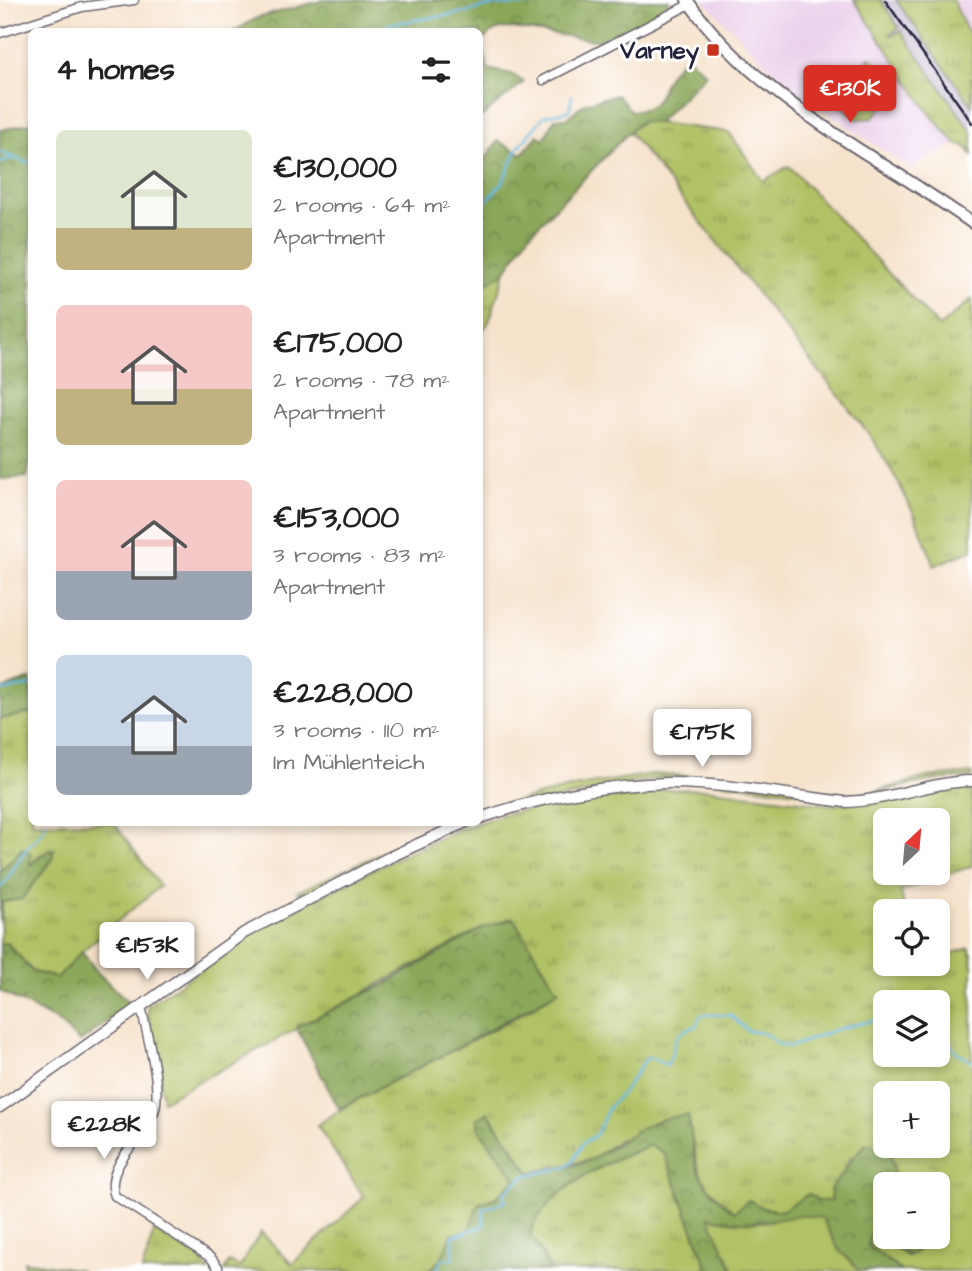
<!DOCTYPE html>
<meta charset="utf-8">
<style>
:root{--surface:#fff;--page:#f2f2f2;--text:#222;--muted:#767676;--accent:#d93025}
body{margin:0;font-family:"Architects Daughter",sans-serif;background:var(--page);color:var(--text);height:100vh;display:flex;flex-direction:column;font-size:26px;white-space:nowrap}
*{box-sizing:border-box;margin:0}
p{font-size:23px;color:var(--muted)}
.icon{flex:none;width:38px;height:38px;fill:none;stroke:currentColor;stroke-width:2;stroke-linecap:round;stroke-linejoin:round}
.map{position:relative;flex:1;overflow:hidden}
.sheet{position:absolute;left:28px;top:28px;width:455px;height:798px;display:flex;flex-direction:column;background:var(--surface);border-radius:10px;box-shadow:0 4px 10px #0003}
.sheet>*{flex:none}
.needle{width:46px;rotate:26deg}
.fabs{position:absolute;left:873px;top:808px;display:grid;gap:14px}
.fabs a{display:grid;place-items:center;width:77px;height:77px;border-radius:10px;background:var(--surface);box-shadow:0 4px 10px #0003;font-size:35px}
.price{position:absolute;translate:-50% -60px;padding:0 16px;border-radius:7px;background:#fff;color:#222;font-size:23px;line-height:46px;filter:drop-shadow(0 2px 4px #0008)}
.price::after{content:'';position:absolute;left:50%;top:42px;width:21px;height:16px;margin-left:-10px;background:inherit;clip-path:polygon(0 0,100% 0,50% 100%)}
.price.on{background:var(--accent);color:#fff}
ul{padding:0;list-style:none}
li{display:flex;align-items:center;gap:21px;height:175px;padding:0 28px}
li span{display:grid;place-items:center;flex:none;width:196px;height:140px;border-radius:10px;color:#555}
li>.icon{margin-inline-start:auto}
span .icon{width:84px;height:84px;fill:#fffc;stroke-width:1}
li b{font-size:30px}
h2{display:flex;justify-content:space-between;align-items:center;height:84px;padding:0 28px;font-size:30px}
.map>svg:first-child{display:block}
.built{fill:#ebd1eb}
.railway{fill:#cbbfd5}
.grass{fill:url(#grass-tufts);stroke:#6a7250;stroke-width:2;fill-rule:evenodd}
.forest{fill:url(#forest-crowns);stroke:#57644a;stroke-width:2}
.park{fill:#b1c165;stroke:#6a7250;stroke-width:2}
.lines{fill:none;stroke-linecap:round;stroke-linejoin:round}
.stream{stroke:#63b7df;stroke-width:2.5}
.minor-casing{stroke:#6c656d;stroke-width:11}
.tertiary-casing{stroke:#6c656d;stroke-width:13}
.secondary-casing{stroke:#6c656d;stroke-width:14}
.minor{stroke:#fff;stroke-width:8}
.tertiary{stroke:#fff;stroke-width:10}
.secondary{stroke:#fff;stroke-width:10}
.rail{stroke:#22223b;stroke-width:2.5}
.poi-dot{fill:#c8321e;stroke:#fff;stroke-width:2.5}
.labels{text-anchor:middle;stroke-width:6;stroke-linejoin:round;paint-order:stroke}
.poi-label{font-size:24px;font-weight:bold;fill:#22223b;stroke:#fff;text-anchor:end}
</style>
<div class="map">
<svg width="972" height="1271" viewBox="0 0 972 1271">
<defs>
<pattern id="grass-tufts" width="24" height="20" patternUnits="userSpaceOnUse" patternTransform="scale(1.75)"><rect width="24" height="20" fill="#b1c165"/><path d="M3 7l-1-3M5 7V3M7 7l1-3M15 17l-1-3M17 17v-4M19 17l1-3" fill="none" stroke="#909c54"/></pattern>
<pattern id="forest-crowns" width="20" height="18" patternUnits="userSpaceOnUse" patternTransform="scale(1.75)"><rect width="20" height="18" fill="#8ca75a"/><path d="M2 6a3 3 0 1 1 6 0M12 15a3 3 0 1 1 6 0" fill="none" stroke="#72884c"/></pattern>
</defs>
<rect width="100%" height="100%" fill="#fff"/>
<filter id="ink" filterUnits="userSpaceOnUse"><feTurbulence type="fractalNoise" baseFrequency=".0143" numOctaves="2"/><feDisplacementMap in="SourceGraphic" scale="14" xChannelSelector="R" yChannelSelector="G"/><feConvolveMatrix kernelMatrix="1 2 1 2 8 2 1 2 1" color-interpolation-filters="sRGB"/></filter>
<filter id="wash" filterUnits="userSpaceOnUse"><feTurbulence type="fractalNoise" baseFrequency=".00686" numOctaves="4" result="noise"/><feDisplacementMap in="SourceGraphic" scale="28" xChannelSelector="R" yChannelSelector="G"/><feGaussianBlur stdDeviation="1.57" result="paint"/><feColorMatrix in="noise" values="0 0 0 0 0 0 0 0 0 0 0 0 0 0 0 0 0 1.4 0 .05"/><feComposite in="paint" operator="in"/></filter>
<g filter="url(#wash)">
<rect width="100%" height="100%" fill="#f6e2cb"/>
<g class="built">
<path d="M 703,0 L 854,0 L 930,114 L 956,144 L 917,163 L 913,170 L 791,89 Z"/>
<path d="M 955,0 L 972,0 L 972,42 L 958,12 Z"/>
</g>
<path class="railway" d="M 881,0 L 896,0 L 972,106 L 972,132 L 900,31 L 892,37 L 890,34 L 899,28 Z"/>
<g class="grass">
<path d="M 854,0 L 881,0 L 899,28 L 890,34 L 891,36 L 901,31 L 972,132 L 972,155 L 964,145 L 956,144 L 930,114 Z"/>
<path d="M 896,0 L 953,0 L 972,42 L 972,106 Z"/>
<path d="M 869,57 L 887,71 L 895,84 L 888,98 L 877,89 L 885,75 L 866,61 Z"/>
<path d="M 826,86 L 858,110 L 874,92 L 886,102 L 873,118 L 858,119 L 822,92 Z"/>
<path d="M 642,121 L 729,132 L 763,181 L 789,166 L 939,327 L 972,299 L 972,550 L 934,566 C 917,515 896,474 866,430 L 629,132 Z"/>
<path d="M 505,272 L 489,322 L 480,334 L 480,287 Z"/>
<path d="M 31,713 L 32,822 L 114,823 L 160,886 L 82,951 L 57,978 L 33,972 L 7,943 L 0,944 L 2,902 L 37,879 L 52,860 L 30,867 L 23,848 L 0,871 L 0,719 Z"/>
<path d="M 972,773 L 972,777 L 934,780 L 850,798 L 688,779 L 659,778 L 480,814 L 480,810 L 578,786 L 651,774 L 712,777 L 844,794 L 869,793 L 927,777 Z"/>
<path d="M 965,785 L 972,794 L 972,866 L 901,891 L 905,912 L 886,912 L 886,964 L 938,964 L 938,958 L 969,948 L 972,955 L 972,1271 L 901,1271 L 868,1246 L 878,1207 L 885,1214 L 886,1237 L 891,1244 L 922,1241 L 920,1237 L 938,1237 L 938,1185 L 892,1185 L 895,1173 L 850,1157 L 842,1177 L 831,1189 L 832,1201 L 819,1201 L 809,1194 L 782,1211 L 763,1208 L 734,1212 C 704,1187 698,1180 693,1142 L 620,1139 L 593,1159 L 529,1173 L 493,1119 L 479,1129 L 516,1179 L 495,1198 L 478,1204 L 469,1230 L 452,1235 L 441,1259 L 429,1271 L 224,1271 L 229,1262 L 240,1267 L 261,1232 L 292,1264 L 364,1197 L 317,1125 C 392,1073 482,1042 558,991 L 512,918 L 483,928 L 163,1101 L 147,1006 L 230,950 L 229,946 L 259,928 L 378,867 L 457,830 L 504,814 L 632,790 L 704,789 L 832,805 ZM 886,821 L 938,821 L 938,873 L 886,873 ZM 886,1003 L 938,1003 L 938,1055 L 886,1055 ZM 886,1094 L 938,1094 L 938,1146 L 886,1146 Z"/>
<path d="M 445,823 L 455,823 L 304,896 L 297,892 Z"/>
<path d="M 650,1145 L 664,1153 L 708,1269 L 551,1271 L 530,1232 C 552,1185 604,1164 650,1145 Z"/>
<path d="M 154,1231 L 199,1257 L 209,1271 L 142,1271 Z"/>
</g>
<g class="forest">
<path d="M 324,0 L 669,0 L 668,11 L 608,42 L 512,28 C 498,28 491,31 482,42 L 488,69 L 511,74 L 524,82 L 480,118 L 480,32 L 233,32 L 257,18 Z"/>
<path d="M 687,56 L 706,74 L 657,123 L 642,121 L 629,132 L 529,235 L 505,272 L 480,287 L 480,166 L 498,141 L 522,154 L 538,135 L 543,140 L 555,119 L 568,118 C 584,100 594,100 617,95 L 631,111 C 664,109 656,93 671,72 C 675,66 682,61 687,56 Z"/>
<path d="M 31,123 L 31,458 L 27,477 L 0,479 L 0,130 Z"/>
<path d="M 31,679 L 31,713 L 0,719 L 0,690 Z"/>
<path d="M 23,848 L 31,854 L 30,866 L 40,855 L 53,850 L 52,860 L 22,899 L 2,902 L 0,922 L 0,871 Z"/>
<path d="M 513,918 L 558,991 L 455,1049 L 339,1109 L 296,1027 L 383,985 L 483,928 Z"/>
<path d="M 7,943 L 33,972 L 57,978 L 82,951 L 98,973 L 131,1004 L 80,1042 L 57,1021 L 0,991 L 0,944 Z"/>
<path d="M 488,1113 L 530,1173 C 549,1169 577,1168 594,1158 C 629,1139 644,1117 688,1115 C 698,1168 689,1175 734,1212 L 749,1200 L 763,1208 L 781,1211 L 809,1194 L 819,1201 L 832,1201 L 830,1189 C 844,1174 850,1157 866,1144 L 884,1146 C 894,1158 895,1169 892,1185 L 886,1185 L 885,1214 L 878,1208 L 868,1245 L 901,1271 L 860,1271 L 838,1249 L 822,1218 C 784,1214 748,1229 710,1218 L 734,1271 L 703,1271 L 708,1269 L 664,1153 L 650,1145 C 604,1164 552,1185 530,1232 L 551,1271 L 429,1271 L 441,1259 L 452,1234 L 469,1230 L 478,1204 L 495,1198 L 516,1179 L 479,1129 L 477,1118 Z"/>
<path d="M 888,1237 L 920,1237 L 920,1249 L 907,1256 L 891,1244 Z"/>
<path d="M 24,1261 L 82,1270 L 24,1271 Z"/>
</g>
<path class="park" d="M 799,1215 L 822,1218 L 838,1249 L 860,1271 L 734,1271 L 709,1217 C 739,1226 769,1223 799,1215 Z"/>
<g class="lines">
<g class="stream">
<path d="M 379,32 L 389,24 L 462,13 L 494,5 L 531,5"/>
<path d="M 0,152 L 27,163 L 32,161"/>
<path d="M 0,163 L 12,158"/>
<path d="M 480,208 L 502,183 L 518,148 L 544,116 L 569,111 L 572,96"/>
<path d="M 0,691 L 32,685"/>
<path d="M 0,888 C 11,876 17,862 26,849 C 36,837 39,840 46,822"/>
<path d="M 938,1028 L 955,1051 L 972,1062"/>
<path d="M 436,1271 L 442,1259 L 453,1259 L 453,1236 L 484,1226 L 483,1209 L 506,1201 L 503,1193 L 525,1176 L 565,1167 L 573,1161 L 583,1143 L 596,1135 L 609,1107 L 624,1091 L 645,1060 L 650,1057 L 667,1065 C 679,1045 667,1034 696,1026 L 701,1015 L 730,1015 L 748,1031 L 764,1033 L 778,1044 L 790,1047 L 835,1030 L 886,1017"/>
</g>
</g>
</g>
<g filter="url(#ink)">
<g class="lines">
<defs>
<g id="minor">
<path d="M 0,33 L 82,7 L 134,0"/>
<path d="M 543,80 L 690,4"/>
<path d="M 141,1006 C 146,1033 163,1087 154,1112 C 143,1138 103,1168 115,1196 L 211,1258 L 218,1267 L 217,1271"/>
</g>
<g id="tertiary">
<path d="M 480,818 C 538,798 607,784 669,783 C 727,783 787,795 845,802 C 888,801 928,782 972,781"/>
<path d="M 0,1107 L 244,933 L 388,858 L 466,822"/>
</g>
<path id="secondary" d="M 687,0 C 759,102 874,153 972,223"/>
</defs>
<use href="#minor" class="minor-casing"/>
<use href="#tertiary" class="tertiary-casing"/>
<use href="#secondary" class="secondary-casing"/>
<use href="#minor" class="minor"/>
<use href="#tertiary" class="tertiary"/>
<use href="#secondary" class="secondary"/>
<path class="rail" d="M 885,0 L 972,123"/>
</g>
</g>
<rect class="poi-dot" x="706" y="43" width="14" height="14" rx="3.5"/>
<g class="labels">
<g class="poi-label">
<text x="699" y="58">Varney</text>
</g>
</g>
</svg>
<div class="fabs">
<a><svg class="needle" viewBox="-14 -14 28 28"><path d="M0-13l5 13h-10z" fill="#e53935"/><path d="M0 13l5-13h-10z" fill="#767676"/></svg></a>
<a><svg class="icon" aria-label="locate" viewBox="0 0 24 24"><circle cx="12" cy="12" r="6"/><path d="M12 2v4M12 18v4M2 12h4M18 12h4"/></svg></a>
<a><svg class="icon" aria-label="layers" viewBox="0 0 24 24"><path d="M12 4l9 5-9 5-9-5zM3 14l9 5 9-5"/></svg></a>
<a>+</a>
<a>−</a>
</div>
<b class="price on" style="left:850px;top:125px">€130K</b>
<b class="price" style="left:702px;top:769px">€175K</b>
<b class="price" style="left:147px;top:982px">€153K</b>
<b class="price" style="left:104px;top:1161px">€228K</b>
<section class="sheet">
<h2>4 homes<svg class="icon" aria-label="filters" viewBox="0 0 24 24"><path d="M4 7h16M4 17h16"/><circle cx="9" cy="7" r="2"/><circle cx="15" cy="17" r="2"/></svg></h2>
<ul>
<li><span style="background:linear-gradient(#dfe7d0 70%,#c2b280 0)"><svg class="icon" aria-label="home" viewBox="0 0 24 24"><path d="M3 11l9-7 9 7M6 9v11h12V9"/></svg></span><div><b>€130,000</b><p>2 rooms · 64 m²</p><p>Apartment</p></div></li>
<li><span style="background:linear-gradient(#f6c9c9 60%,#c2b280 0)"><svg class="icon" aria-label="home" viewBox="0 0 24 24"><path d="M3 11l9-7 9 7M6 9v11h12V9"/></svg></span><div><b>€175,000</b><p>2 rooms · 78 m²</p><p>Apartment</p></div></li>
<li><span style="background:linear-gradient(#f6c9c9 65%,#9aa5b1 0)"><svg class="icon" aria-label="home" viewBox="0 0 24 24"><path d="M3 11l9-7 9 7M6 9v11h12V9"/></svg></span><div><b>€153,000</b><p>3 rooms · 83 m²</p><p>Apartment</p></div></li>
<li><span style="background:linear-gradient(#c9d6e8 65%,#9aa5b1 0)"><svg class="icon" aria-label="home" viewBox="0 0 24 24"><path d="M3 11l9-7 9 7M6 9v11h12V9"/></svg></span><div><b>€228,000</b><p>3 rooms · 110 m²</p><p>Im Mühlenteich</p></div></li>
</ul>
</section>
</div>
